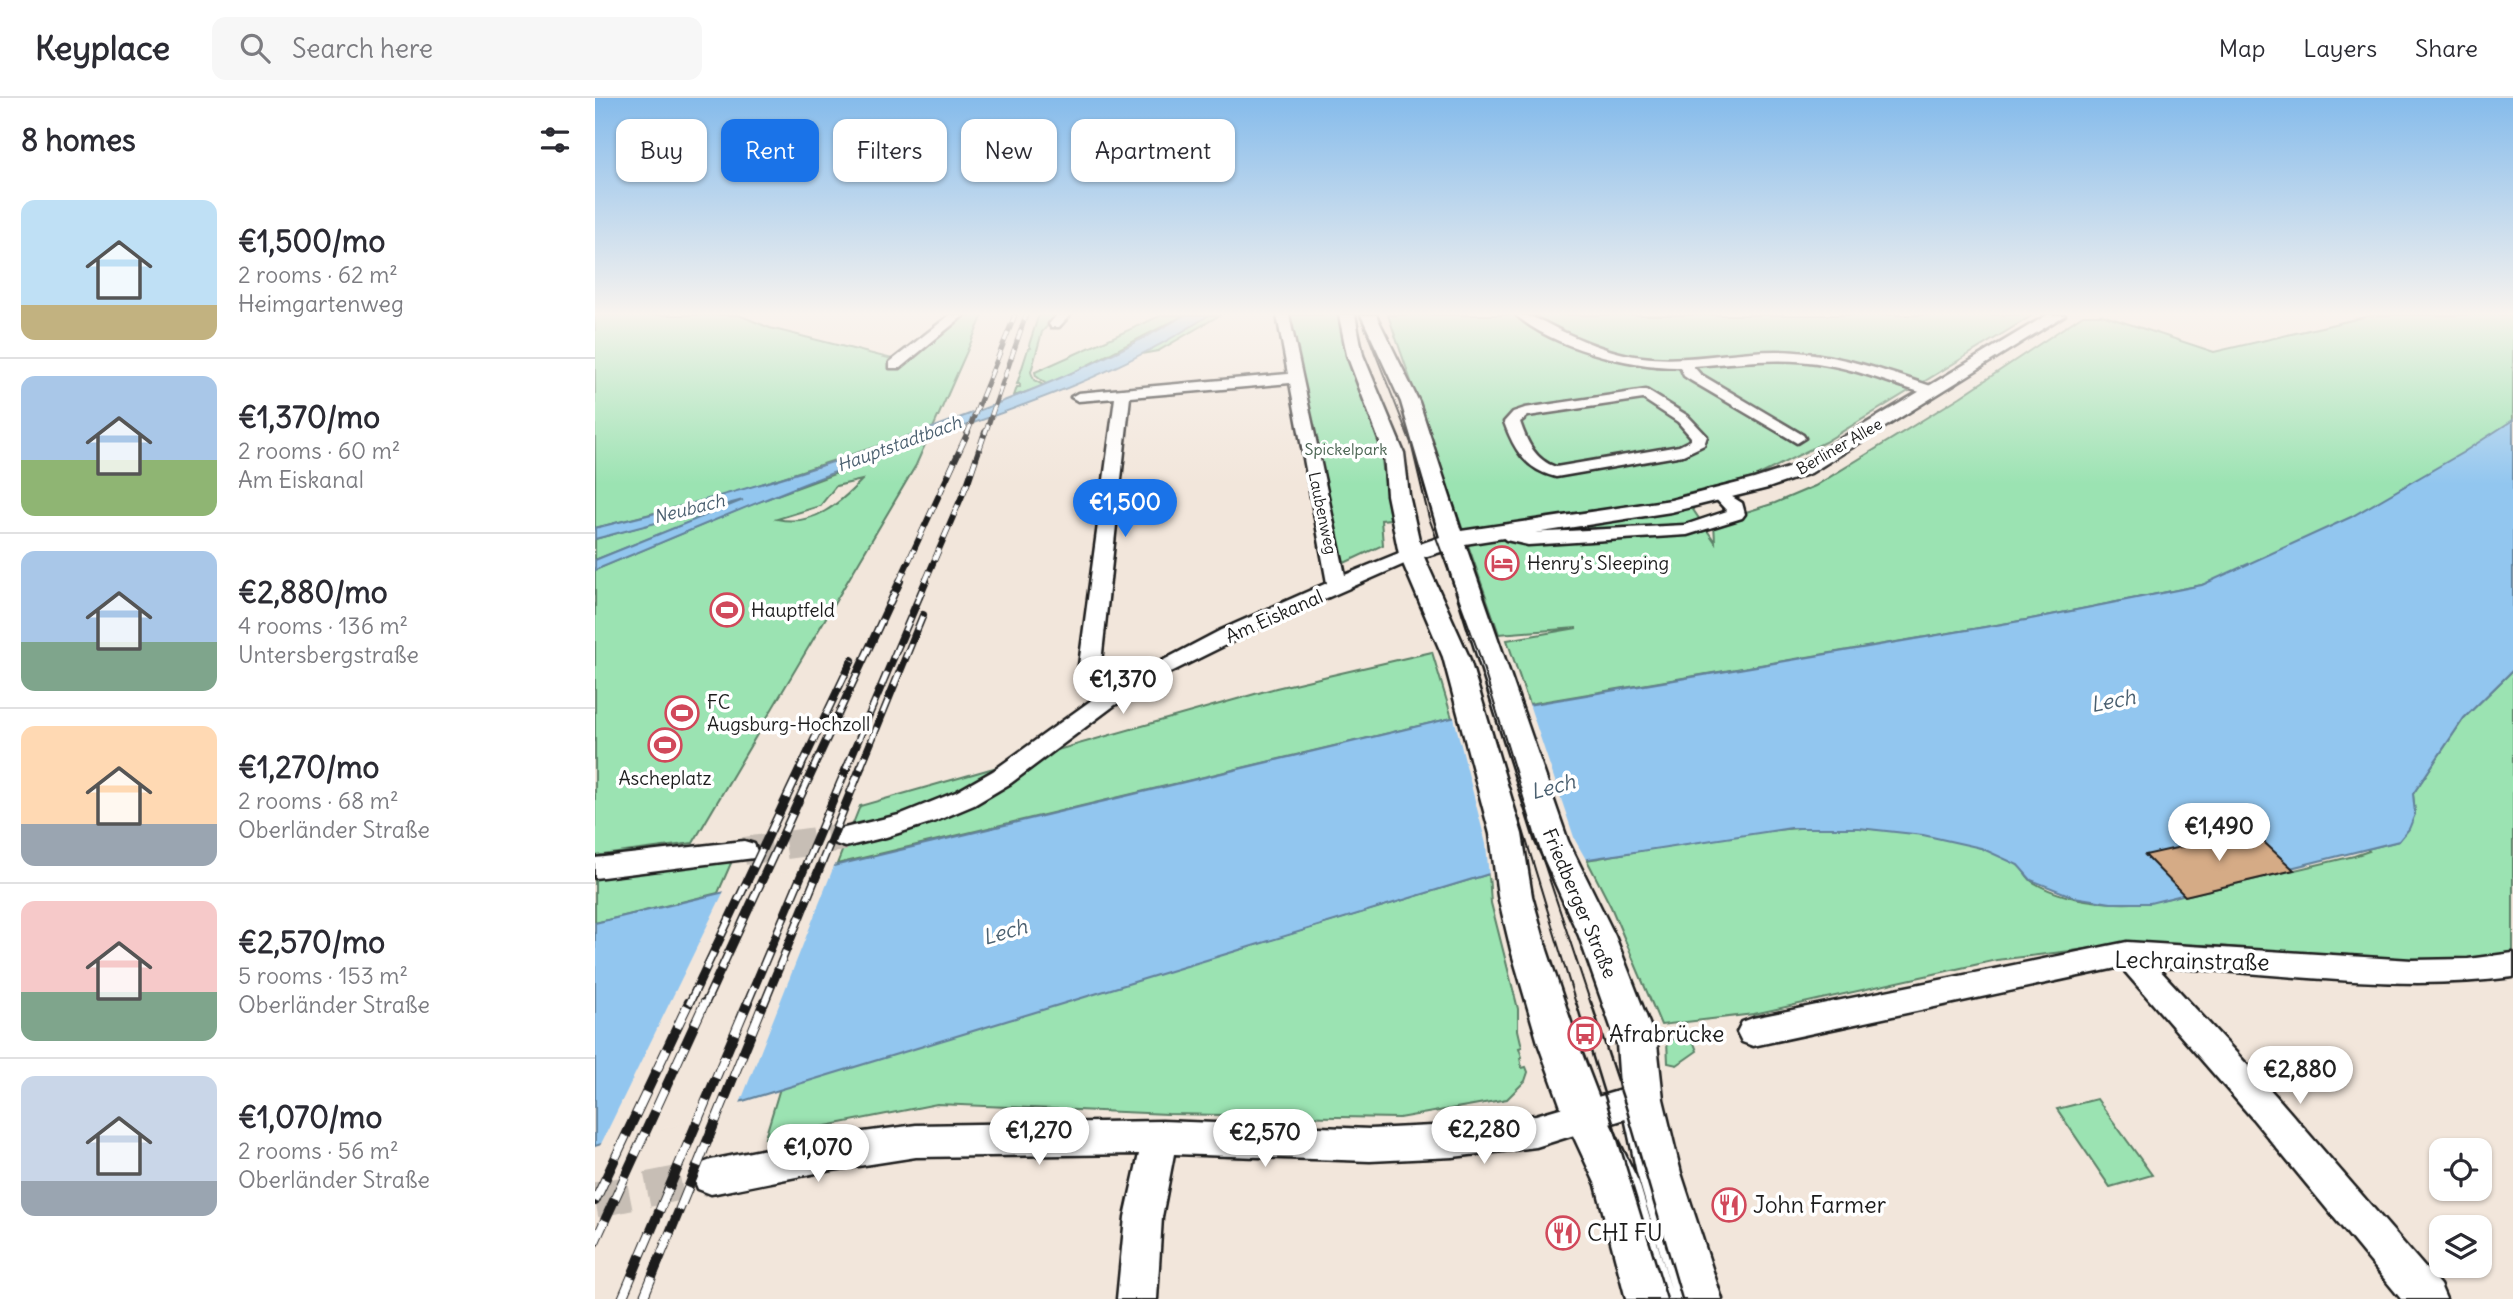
<!DOCTYPE html>
<meta charset="utf-8">
<style>
:root{--surface:#fff;--page:#f7f7f7;--text:#2b2b33;--muted:#7c7c81;--line:#e1e1e2;--accent:#1a73e8}
body{margin:0;font-family:Delius,sans-serif;background:var(--page);color:var(--text);height:100vh;display:flex;flex-direction:column;font-size:26px;white-space:nowrap}
*{box-sizing:border-box;margin:0}
p{font-size:23px;color:var(--muted)}
.icon{flex:none;width:38px;height:38px;fill:none;stroke:currentColor;stroke-width:2;stroke-linecap:round;stroke-linejoin:round}
.map{position:relative;flex:1;overflow:hidden}
.panel{display:flex;flex-direction:column;background:var(--surface);width:595px}
.panel>*{flex:none}
.top-card{position:absolute;left:21px;top:21px;width:665px;height:63px;display:flex;gap:14px}
.fabs{position:absolute;left:1834px;top:1040px;display:grid;gap:14px}
.fabs a{display:grid;place-items:center;width:63px;height:63px;border-radius:14px;background:var(--surface);box-shadow:0 2px 5px #0004;font-size:35px}
.price{position:absolute;translate:-50% -60px;padding:0 16px;border-radius:24px;background:#fff;color:#222;font-size:23px;line-height:46px;filter:drop-shadow(0 2px 4px #0008)}
.price::after{content:'';position:absolute;left:50%;top:42px;width:21px;height:16px;margin-left:-10px;background:inherit;clip-path:polygon(0 0,100% 0,50% 100%)}
.price.current{background:var(--accent);color:#fff}
ul{padding:0;list-style:none}
li{display:flex;align-items:center;gap:21px;height:175px;padding:0 21px}
li+li{border-top:2px solid var(--line)}
li span{display:grid;place-items:center;flex:none;width:196px;height:140px;border-radius:14px;color:#555}
li>.icon{margin-inline-start:auto}
span .icon{width:84px;height:84px;fill:#fffc;stroke-width:1}
li b{font-size:30px}
h2{display:flex;justify-content:space-between;align-items:center;height:84px;padding:0 21px;font-size:30px}
.chip{padding:0 24px;border-radius:14px;background:var(--surface);box-shadow:0 2px 5px #0004;font-size:24px;line-height:63px}
.chip.current{background:var(--accent);color:#fff}
header{display:flex;align-items:center;gap:42px;box-sizing:border-box;height:98px;padding:0 35px;background:var(--surface);border-bottom:2px solid var(--line)}
header strong{font-size:33px}
nav{display:flex;gap:38px;margin-inline-start:auto;font-size:24px}
.search{width:490px;height:63px;background:var(--page);display:flex;align-items:center;gap:18px;box-sizing:border-box;padding:0 24px;border-radius:14px;color:var(--muted);font-size:26px}
main{display:flex;flex:1;min-height:0}
.map>svg:first-child{display:block}
.green{fill:#9be3b2;stroke:#5c8067;stroke-width:2;fill-rule:evenodd}
.water{fill:#92c6ef;stroke:#63829b;stroke-width:2}
.pier{fill:#f2e6db}
.building{fill:#d5ab86;stroke:#1c1c1c;stroke-width:2}
.lines{fill:none;stroke-linecap:round;stroke-linejoin:round}
.minor-tunnel-far1{stroke:#c7beb5;stroke-width:28;stroke-dasharray:28 14;stroke-linecap:butt}
.minor-tunnel{stroke:#c7beb5;stroke-width:35;stroke-dasharray:35 18;stroke-linecap:butt}
.minor-casing{stroke:#1c1c1c;stroke-width:5}
.major-casing{stroke:#1c1c1c;stroke-width:5}
.minor{fill:#fff;fill-rule:evenodd}
.major{fill:#fff;fill-rule:evenodd}
.tram-far1{stroke:#1c1c1c;stroke-width:2}
.tram{stroke:#1c1c1c;stroke-width:2.5}
.rail-far4-casing{stroke:#1c1c1c;stroke-width:5}
.rail-far3-casing{stroke:#1c1c1c;stroke-width:6}
.rail-far2-casing{stroke:#1c1c1c;stroke-width:8}
.rail-far1-casing{stroke:#1c1c1c;stroke-width:9}
.rail-casing{stroke:#1c1c1c;stroke-width:10}
.rail-far4{stroke:#fff;stroke-width:3.5;stroke-dasharray:10;stroke-linecap:butt}
.rail-far3{stroke:#fff;stroke-width:4.5;stroke-dasharray:12;stroke-linecap:butt}
.rail-far2{stroke:#fff;stroke-width:5;stroke-dasharray:15;stroke-linecap:butt}
.rail-far1{stroke:#fff;stroke-width:6;stroke-dasharray:19;stroke-linecap:butt}
.rail{stroke:#fff;stroke-width:8;stroke-dasharray:24;stroke-linecap:butt}
.labels{text-anchor:middle;stroke-width:7;stroke-linejoin:round;paint-order:stroke}
.far-street-label{font-size:16px;fill:#1c1c1c;stroke:#fff}
.far-park-label{font-size:16px;fill:#486250;stroke:#fff}
.far-water-label{font-size:18px;font-style:italic;fill:#4b6070;stroke:#fff}
.poi-label{font-size:19px;fill:#1c1c1c;stroke:#fff;text-anchor:start}
.street-label{font-size:19px;fill:#1c1c1c;stroke:#fff}
.water-label{font-size:21px;font-style:italic;fill:#4b6070;stroke:#fff}
.near-street-label{font-size:23px;fill:#1c1c1c;stroke:#fff}
.near-poi-label{font-size:23px;fill:#1c1c1c;stroke:#fff;text-anchor:start}
</style>
<header>
<strong>Keyplace</strong>
<div class="search"><svg class="icon" aria-label="search" viewBox="0 0 24 24"><circle cx="10" cy="10" r="6"/><path d="M15 15l6 6"/></svg>Search here</div>
<nav><a>Map</a><a>Layers</a><a>Share</a></nav>
</header>
<main>
<section class="panel">
<h2>8 homes<svg class="icon" aria-label="filters" viewBox="0 0 24 24"><path d="M4 7h16M4 17h16"/><circle cx="9" cy="7" r="2"/><circle cx="15" cy="17" r="2"/></svg></h2>
<ul>
<li><span style="background:linear-gradient(#bfe0f5 75%,#c2b280 0)"><svg class="icon" aria-label="home" viewBox="0 0 24 24"><path d="M3 11l9-7 9 7M6 9v11h12V9"/></svg></span><div><b>€1,500/mo</b><p>2 rooms · 62 m²</p><p>Heimgartenweg</p></div></li>
<li><span style="background:linear-gradient(#a9c7e8 60%,#8fb573 0)"><svg class="icon" aria-label="home" viewBox="0 0 24 24"><path d="M3 11l9-7 9 7M6 9v11h12V9"/></svg></span><div><b>€1,370/mo</b><p>2 rooms · 60 m²</p><p>Am Eiskanal</p></div></li>
<li><span style="background:linear-gradient(#a9c7e8 65%,#7fa58c 0)"><svg class="icon" aria-label="home" viewBox="0 0 24 24"><path d="M3 11l9-7 9 7M6 9v11h12V9"/></svg></span><div><b>€2,880/mo</b><p>4 rooms · 136 m²</p><p>Untersbergstraße</p></div></li>
<li><span style="background:linear-gradient(#ffd9b3 70%,#9aa5b1 0)"><svg class="icon" aria-label="home" viewBox="0 0 24 24"><path d="M3 11l9-7 9 7M6 9v11h12V9"/></svg></span><div><b>€1,270/mo</b><p>2 rooms · 68 m²</p><p>Oberländer Straße</p></div></li>
<li><span style="background:linear-gradient(#f6c9c9 65%,#7fa58c 0)"><svg class="icon" aria-label="home" viewBox="0 0 24 24"><path d="M3 11l9-7 9 7M6 9v11h12V9"/></svg></span><div><b>€2,570/mo</b><p>5 rooms · 153 m²</p><p>Oberländer Straße</p></div></li>
<li><span style="background:linear-gradient(#c9d6e8 75%,#9aa5b1 0)"><svg class="icon" aria-label="home" viewBox="0 0 24 24"><path d="M3 11l9-7 9 7M6 9v11h12V9"/></svg></span><div><b>€1,070/mo</b><p>2 rooms · 56 m²</p><p>Oberländer Straße</p></div></li>
</ul>
</section>
<div class="map">
<svg width="1918" height="1201" viewBox="0 0 1918 1201">
<rect width="100%" height="100%" fill="#f2e6db"/>
<filter id="ink" filterUnits="userSpaceOnUse"><feTurbulence type="fractalNoise" baseFrequency=".0143" numOctaves="2"/><feDisplacementMap in="SourceGraphic" scale="14" xChannelSelector="R" yChannelSelector="G"/><feConvolveMatrix kernelMatrix="1 2 1 2 8 2 1 2 1" color-interpolation-filters="sRGB"/></filter>
<g filter="url(#ink)">
<g class="green">
<path d="M 0,217 L 144,217 L 175,230 L 305,263 L 362,218 L 388,217 L 338,330 L 139,395 L 0,430 Z"/>
<path d="M 446,217 L 462,217 L 447,234 L 436,274 L 439,282 L 450,288 L 419,298 L 422,289 L 425,289 L 425,286 L 422,286 L 433,251 L 436,250 L 434,247 L 443,219 Z"/>
<path d="M 567,217 L 590,217 L 458,285 L 451,286 L 441,278 L 440,274 Z"/>
<path d="M 614,217 L 625,217 L 563,253 L 546,256 Z"/>
<path d="M 688,217 L 743,217 L 785,348 L 795,421 L 786,422 L 788,447 L 745,467 Z"/>
<path d="M 793,217 L 1438,217 L 1230,344 L 1158,380 L 1088,397 L 1120,444 L 1119,424 L 1180,405 L 1220,388 L 1365,299 L 1488,217 L 1507,217 L 1619,254 L 1778,217 L 1918,217 L 1918,334 L 1754,440 L 1607,487 L 1431,522 L 934,606 L 912,542 L 982,530 L 904,536 Z"/>
<path d="M 332,342 L 321,367 L 98,745 L 0,758 L 0,472 L 155,407 ZM 267,382 C 244,406 218,429 182,421 L 225,408 L 241,388 Z"/>
<path d="M 147,401 L 148,403 L 0,462 L 0,441 Z"/>
<path d="M 837,554 L 857,620 L 242,766 L 265,708 L 681,590 Z"/>
<path d="M 1918,572 L 1918,854 L 1858,863 L 1809,864 L 1609,847 L 1531,846 L 1402,862 L 1159,916 L 1066,927 L 1016,809 L 992,762 C 1079,748 1178,724 1266,730 C 1305,733 1348,737 1386,750 C 1397,754 1415,760 1424,768 C 1430,773 1432,780 1438,784 C 1477,808 1546,811 1588,796 L 1590,798 L 1759,758 L 1774,753 L 1772,751 L 1804,743 L 1820,716 L 1818,696 L 1869,620 Z"/>
<path d="M 140,756 L 123,795 L 0,825 L 0,775 Z"/>
<path d="M 894,776 L 896,805 L 923,911 L 923,932 L 927,949 L 924,950 L 927,959 L 925,960 L 927,970 L 931,969 L 933,974 L 930,983 L 912,1001 L 804,1020 L 573,1016 L 342,1006 L 170,1040 L 185,990 Z"/>
<path d="M 1097,940 L 1102,953 L 1082,967 L 1073,965 L 1072,942 Z"/>
<path d="M 1502,1001 L 1557,1077 L 1515,1089 L 1462,1011 Z"/>
</g>
<g class="water">
<path d="M 590,217 L 614,217 C 516,282 401,317 292,355 C 193,390 97,432 0,472 L 0,462 L 148,402 L 0,441 L 0,430 C 114,403 227,370 337,330 C 425,298 509,265 590,217 Z"/>
<path d="M 1918,322 L 1918,572 L 1869,620 L 1818,696 L 1820,716 L 1814,731 L 1804,743 L 1555,805 L 1516,805 L 1479,799 L 1436,782 L 1423,767 L 1386,750 L 1328,737 L 1264,730 L 1196,730 L 894,776 L 0,1048 L 0,825 L 857,620 L 1431,522 L 1607,487 L 1756,419 L 1867,355 Z"/>
</g>
<g class="pier">
<path d="M 933,603 L 980,742 L 993,765 L 894,780 L 891,746 L 858,616 Z"/>
<path d="M 241,763 L 144,1008 L 4,1050 L 131,789 Z"/>
</g>
<path class="building" d="M 1657,733 L 1699,772 L 1590,798 L 1550,757 Z"/>
<g class="lines">
<path class="minor-tunnel-far1" d="M 149,753 L 250,739"/>
<path class="minor-tunnel" d="M 0,1102 L 116,1079"/>
<defs>
<g id="minor">
<path d="M 355,217 L 368,218 L 305,270 L 295,270 L 295,264 Z"/>
<path d="M 462,217 L 475,217 L 464,229 L 456,229 L 454,226 Z"/>
<path d="M 682,217 L 694,217 L 750,477 L 816,450 L 825,456 L 823,460 L 677,524 L 570,577 L 520,607 L 416,685 L 379,707 L 341,723 L 291,739 L 250,749 L 241,746 L 237,739 L 241,732 L 304,717 L 361,694 L 398,673 L 505,596 L 487,593 L 482,582 L 520,300 L 483,303 L 476,299 L 483,295 L 693,276 ZM 695,285 L 732,485 L 626,532 L 523,586 L 504,583 L 535,299 Z"/>
<path d="M 921,217 C 941,217 953,227 971,235 C 995,246 1020,256 1047,259 C 1092,265 1136,253 1181,253 C 1236,253 1290,273 1342,290 L 1344,293 L 1337,297 C 1302,289 1269,273 1233,267 C 1187,258 1144,265 1098,268 L 1105,276 L 1208,337 L 1210,340 L 1202,345 L 1095,282 L 1089,278 L 1085,269 C 1038,270 956,249 921,217 Z"/>
<path d="M 1051,292 L 1093,318 L 1112,338 L 1109,347 L 1088,357 L 961,379 C 931,372 919,352 909,324 L 918,314 L 930,310 ZM 1048,301 L 1083,324 L 1096,339 L 1096,342 L 1084,348 L 961,369 C 940,362 932,344 925,324 L 933,318 Z"/>
<path d="M 1126,392 L 1147,405 L 1150,416 L 1147,420 L 1092,437 L 933,447 L 911,442 L 899,432 L 908,427 L 933,435 L 1090,427 L 1132,413 L 1117,397 Z"/>
<path d="M 149,743 L 159,746 L 162,753 L 159,760 L 0,780 L 0,760 Z"/>
<path d="M 1532,844 L 1817,862 L 1873,861 L 1918,855 L 1918,879 C 1800,895 1681,874 1562,869 L 1681,998 L 1845,1187 L 1851,1201 L 1806,1201 L 1657,1020 L 1526,869 L 1158,948 L 1147,944 L 1142,934 L 1147,924 L 1158,920 Z"/>
<path d="M 1047,986 L 1059,990 L 1064,1001 L 1059,1012 L 941,1049 L 858,1059 L 775,1063 L 579,1056 L 567,1119 L 562,1201 L 522,1201 L 530,1119 L 544,1056 L 321,1059 L 231,1073 L 116,1096 L 103,1091 L 98,1079 L 103,1067 L 116,1062 L 231,1039 L 321,1027 L 567,1023 L 775,1031 L 858,1027 L 941,1017 Z"/>
</g>
<path id="major" d="M 744,217 L 760,217 L 768,257 L 809,355 L 814,397 L 825,446 L 845,439 L 806,304 L 766,217 L 781,217 L 824,304 L 866,433 L 1076,402 L 1159,381 L 1202,367 L 1452,217 L 1470,217 L 1216,375 L 1173,390 L 1076,414 L 870,446 L 973,743 L 1020,838 L 1062,946 L 1068,1001 L 1086,1075 L 1127,1201 L 1031,1201 L 1001,1087 L 970,1020 L 944,948 L 916,852 L 903,798 L 895,736 L 848,559 L 804,456 L 792,397 L 789,355 L 752,257 ZM 849,453 L 941,743 L 984,838 L 1022,946 L 1026,1001 L 1042,1075 L 1077,1194 L 1044,1085 L 1009,1013 L 984,948 L 952,852 L 937,798 L 927,736 L 874,559 L 829,459 Z"/>
</defs>
<use href="#minor" class="minor-casing"/>
<use href="#major" class="major-casing"/>
<use href="#minor" class="minor"/>
<use href="#major" class="major"/>
<g class="tram-far1">
<path d="M 765,217 L 816,345 L 834,420 L 884,556 L 939,735 L 996,906"/>
<path d="M 925,722 L 981,906"/>
</g>
<g class="tram">
<path d="M 981,904 L 1072,1201"/>
<path d="M 996,904 L 1030,1006 L 1087,1201"/>
</g>
<defs>
<g id="rail-far4">
<path d="M 372,336 L 420,217"/>
<path d="M 390,336 L 431,217"/>
</g>
<g id="rail-far3">
<path d="M 304,484 L 373,334"/>
<path d="M 330,484 L 373,384 L 390,334"/>
</g>
<g id="rail-far2">
<path d="M 205,671 L 257,562"/>
<path d="M 218,671 L 305,483"/>
<path d="M 251,671 L 331,483"/>
<path d="M 265,671 L 328,517"/>
</g>
<g id="rail-far1">
<path d="M 94,906 L 206,669"/>
<path d="M 110,906 L 219,669"/>
<path d="M 152,906 L 252,669"/>
<path d="M 169,906 L 266,669"/>
</g>
<g id="rail">
<path d="M 0,1103 L 94,904"/>
<path d="M 0,1144 L 110,904"/>
<path d="M 27,1201 L 153,904"/>
<path d="M 48,1201 L 169,904"/>
</g>
</defs>
<use href="#rail-far4" class="rail-far4-casing"/>
<use href="#rail-far3" class="rail-far3-casing"/>
<use href="#rail-far2" class="rail-far2-casing"/>
<use href="#rail-far1" class="rail-far1-casing"/>
<use href="#rail" class="rail-casing"/>
<use href="#rail-far4" class="rail-far4"/>
<use href="#rail-far3" class="rail-far3"/>
<use href="#rail-far2" class="rail-far2"/>
<use href="#rail-far1" class="rail-far1"/>
<use href="#rail" class="rail"/>
</g>
</g>
<linearGradient id="sky" x2="0" y2="1"><stop stop-color="#85bbeb"/><stop offset="0.56" stop-color="#f9f4ef"/><stop offset="1" stop-color="#f9f4ef" stop-opacity="0"/></linearGradient>
<rect width="1918" height="386" fill="url(#sky)"/>
<defs>
<symbol id="hotel-ring" viewBox="-11 -11 22 22"><circle r="9.5" fill="#fff" stroke="#d1495b" stroke-width="1.5"/><path d="M-6-4.5h1.5V1H6V5H4.5V3h-9V5H-6ZM-4 0a1.8 1.8 0 1 1 3.6 0ZM.5 0V-2.5h3Q6-2.5 6 0Z" fill="#d1495b"/></symbol>
<symbol id="stadium-ring" viewBox="-11 -11 22 22"><circle r="9.5" fill="#fff" stroke="#d1495b" stroke-width="1.5"/><path d="M0-5a6.5 5 0 1 0 0 10a6.5 5 0 1 0 0-10ZM-3.5-1.8h7v3.6h-7Z" fill="#d1495b"/></symbol>
<symbol id="bus-ring" viewBox="-11 -11 22 22"><circle r="9.5" fill="#fff" stroke="#d1495b" stroke-width="1.5"/><path d="M-5-6H5V4H4V6H2V4H-2V6H-4V4H-5ZM-3.5-4V0h7V-4ZM-3.5 1.2v1.5H-2V1.2ZM2 1.2v1.5H3.5V1.2Z" fill="#d1495b"/></symbol>
<symbol id="restaurant-ring" viewBox="-11 -11 22 22"><circle r="9.5" fill="#fff" stroke="#d1495b" stroke-width="1.5"/><path d="M-5-6h1v4h1v-4h1v4h1v-4h1v5L-1.5 .5V6h-2V.5L-5-1ZM5-6V6H3V1.5H1.5Q1.5-4 5-6Z" fill="#d1495b"/></symbol>
</defs>
<g fill-rule="evenodd">
<use href="#hotel-ring" x="888" y="446" width="38" height="38"/>
<use href="#stadium-ring" x="113" y="493" width="38" height="38"/>
<use href="#stadium-ring" x="68" y="596" width="38" height="38"/>
<use href="#stadium-ring" x="51" y="628" width="38" height="38"/>
<use href="#bus-ring" x="971" y="917" width="38" height="38"/>
<use href="#restaurant-ring" x="1115" y="1088" width="38" height="38"/>
<use href="#restaurant-ring" x="949" y="1116" width="38" height="38"/>
</g>
<g class="labels">
<g class="far-street-label">
<text transform="translate(1244 348) rotate(-30)" y="6">Berliner Allee</text>
<text transform="translate(728 415) rotate(78)" y="6">Laubenweg</text>
</g>
<g class="far-park-label">
<text x="751" y="357">Spickelpark</text>
</g>
<g class="far-water-label">
<text transform="translate(304 346) rotate(-20)" y="6">Hauptstadtbach</text>
<text transform="translate(94 411) rotate(-14)" y="6">Neubach</text>
</g>
<g class="poi-label">
<text x="932" y="472">Henry's Sleeping</text>
<text x="156" y="519">Hauptfeld</text>
<text x="112" y="611">FC<tspan x="112" dy="22">Augsburg-Hochzoll</tspan></text>
<text x="70" y="687" text-anchor="middle">Ascheplatz</text>
</g>
<g class="street-label">
<text transform="translate(679 518) rotate(-24)" y="7">Am Eiskanal</text>
<text transform="translate(985 805) rotate(67)" y="7">Friedberger Straße</text>
</g>
<g class="water-label">
<text transform="translate(1518 603) rotate(-11)" y="7">Lech</text>
<text transform="translate(958 689) rotate(-15)" y="7">Lech</text>
<text transform="translate(410 834) rotate(-16)" y="7">Lech</text>
</g>
<g class="near-street-label">
<text transform="translate(1597 863) rotate(1)" y="8">Lechrainstraße</text>
</g>
<g class="near-poi-label">
<text x="1014" y="944">Afrabrücke</text>
<text x="1158" y="1115">John Farmer</text>
<text x="992" y="1143">CHI FU</text>
</g>
</g>
</svg>
<div class="fabs">
<a><svg class="icon" aria-label="locate" viewBox="0 0 24 24"><circle cx="12" cy="12" r="6"/><path d="M12 2v4M12 18v4M2 12h4M18 12h4"/></svg></a>
<a><svg class="icon" aria-label="layers" viewBox="0 0 24 24"><path d="M12 4l9 5-9 5-9-5zM3 14l9 5 9-5"/></svg></a>
</div>
<b class="price current" style="left:530px;top:441px">€1,500</b>
<b class="price" style="left:528px;top:618px">€1,370</b>
<b class="price" style="left:1624px;top:765px">€1,490</b>
<b class="price" style="left:1705px;top:1008px">€2,880</b>
<b class="price" style="left:889px;top:1068px">€2,280</b>
<b class="price" style="left:444px;top:1069px">€1,270</b>
<b class="price" style="left:670px;top:1071px">€2,570</b>
<b class="price" style="left:223px;top:1086px">€1,070</b>
<div class="top-card">
<a class="chip">Buy</a>
<a class="chip current">Rent</a>
<a class="chip">Filters</a>
<a class="chip">New</a>
<a class="chip">Apartment</a>
</div>
</div>
</main>
